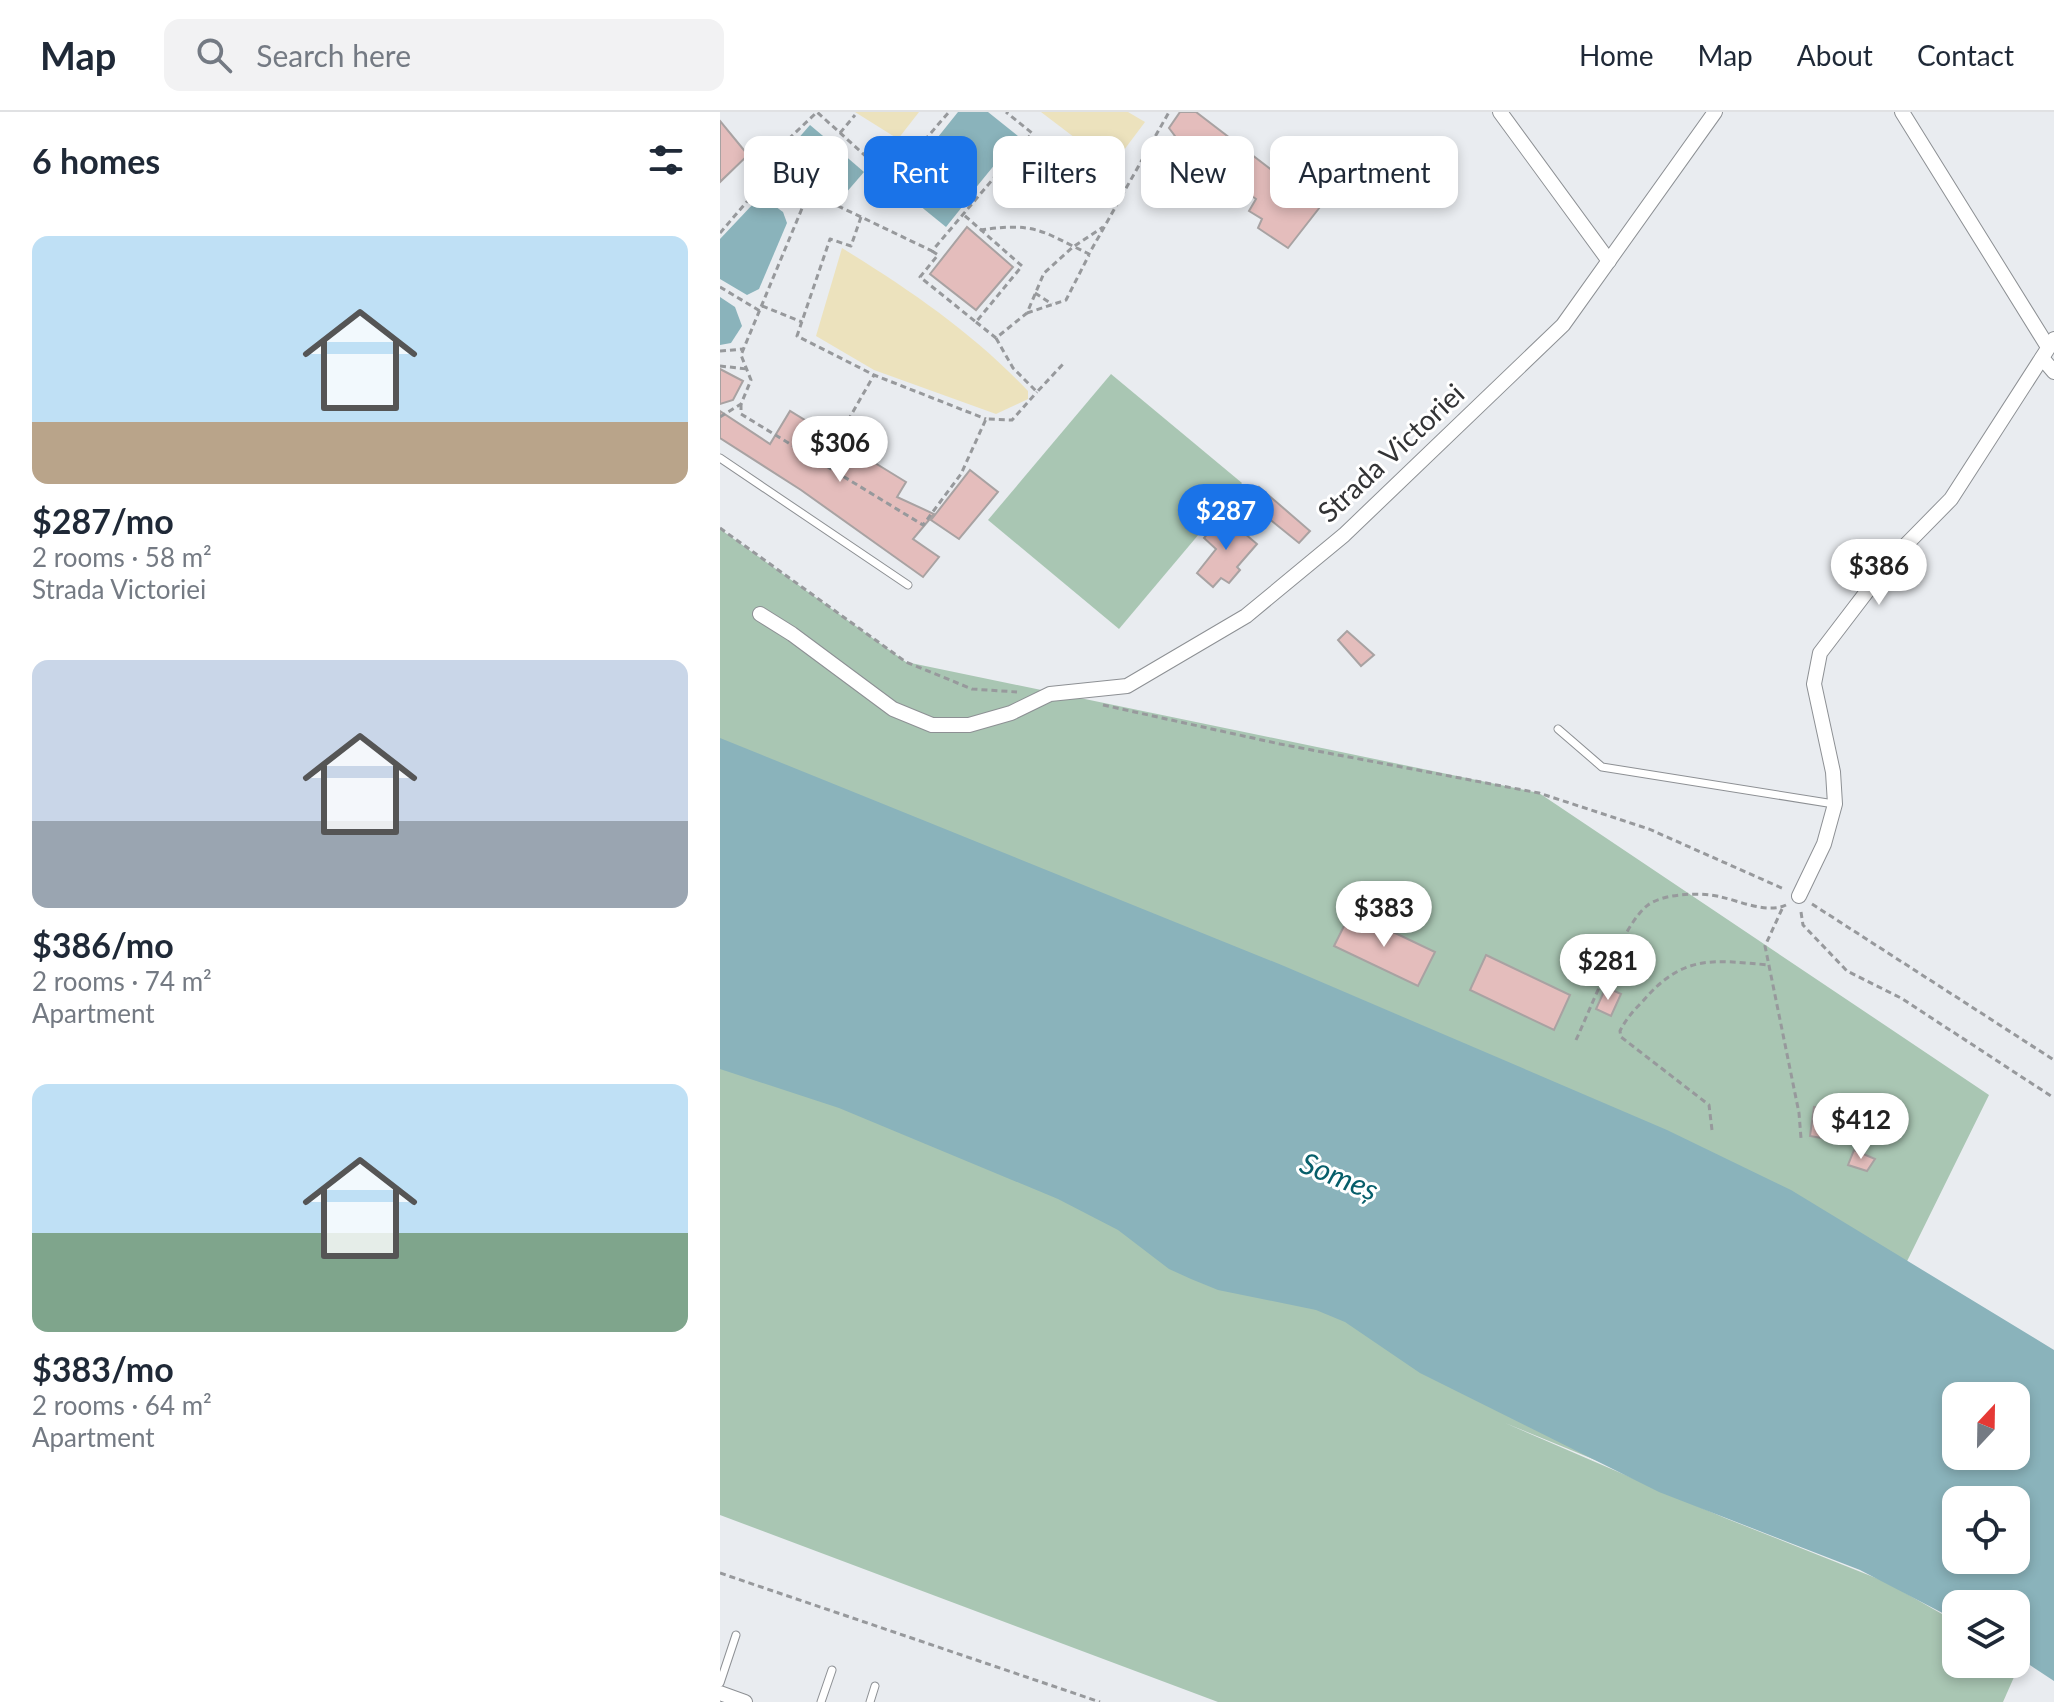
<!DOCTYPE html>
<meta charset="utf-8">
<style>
:root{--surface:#fff;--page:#f2f2f3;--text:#1f2937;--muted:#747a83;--line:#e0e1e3;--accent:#1a73e8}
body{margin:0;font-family:Lato,sans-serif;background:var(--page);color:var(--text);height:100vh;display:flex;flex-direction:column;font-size:30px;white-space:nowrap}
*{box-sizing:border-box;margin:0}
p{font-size:26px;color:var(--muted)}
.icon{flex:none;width:44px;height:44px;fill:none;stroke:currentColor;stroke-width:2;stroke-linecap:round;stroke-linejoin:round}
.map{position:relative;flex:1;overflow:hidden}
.side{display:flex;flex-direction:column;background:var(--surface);width:720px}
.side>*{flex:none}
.hud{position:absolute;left:24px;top:24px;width:760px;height:72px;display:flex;gap:16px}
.needle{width:52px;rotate:22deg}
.controls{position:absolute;left:1222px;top:1270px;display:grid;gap:16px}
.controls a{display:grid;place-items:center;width:88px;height:88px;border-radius:16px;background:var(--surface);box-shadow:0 4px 12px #0003;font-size:40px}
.price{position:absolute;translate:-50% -68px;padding:0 18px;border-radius:28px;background:#fff;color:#222;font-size:26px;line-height:52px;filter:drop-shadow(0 2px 4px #0008)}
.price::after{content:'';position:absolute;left:50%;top:48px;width:24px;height:18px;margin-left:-12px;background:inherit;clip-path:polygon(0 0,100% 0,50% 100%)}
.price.current{background:var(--accent);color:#fff}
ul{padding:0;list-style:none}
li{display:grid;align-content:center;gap:16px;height:424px;padding:0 32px}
li span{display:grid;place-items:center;height:248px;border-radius:16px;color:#555}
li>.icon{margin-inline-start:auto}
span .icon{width:144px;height:144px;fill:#fffc;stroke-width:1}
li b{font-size:34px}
h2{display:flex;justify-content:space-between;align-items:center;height:96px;padding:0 32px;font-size:34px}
.chip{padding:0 28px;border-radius:16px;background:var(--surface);box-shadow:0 4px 12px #0003;font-size:28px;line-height:72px}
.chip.current{background:var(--accent);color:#fff}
header{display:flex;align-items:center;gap:48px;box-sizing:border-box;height:112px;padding:0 40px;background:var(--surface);border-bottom:2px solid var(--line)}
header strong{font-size:38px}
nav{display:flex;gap:44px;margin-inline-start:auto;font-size:28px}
.search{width:560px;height:72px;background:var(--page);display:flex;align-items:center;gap:20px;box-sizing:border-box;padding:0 28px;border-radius:16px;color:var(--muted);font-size:30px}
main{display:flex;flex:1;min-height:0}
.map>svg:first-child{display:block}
.green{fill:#a9c6b3}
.sand{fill:#ece2bd}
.water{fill:#8ab3bb;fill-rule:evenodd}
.building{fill:#e4bdbc;stroke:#a8a2a2;stroke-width:2}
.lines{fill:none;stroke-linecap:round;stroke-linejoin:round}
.lane-casing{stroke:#8d9094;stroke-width:9}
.street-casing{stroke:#8d9094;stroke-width:16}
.path{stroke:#97999c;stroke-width:3;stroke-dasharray:6 4;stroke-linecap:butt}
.lane{stroke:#fff;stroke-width:7}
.street{stroke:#fff;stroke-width:14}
.labels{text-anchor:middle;stroke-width:6;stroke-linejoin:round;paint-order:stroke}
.street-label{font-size:28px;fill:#323335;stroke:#fff}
.water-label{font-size:30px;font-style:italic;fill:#065e6a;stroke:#fff}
</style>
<header>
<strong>Map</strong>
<div class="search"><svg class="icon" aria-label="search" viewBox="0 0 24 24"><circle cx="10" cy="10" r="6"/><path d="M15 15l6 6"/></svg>Search here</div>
<nav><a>Home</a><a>Map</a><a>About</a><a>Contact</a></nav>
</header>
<main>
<section class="side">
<h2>6 homes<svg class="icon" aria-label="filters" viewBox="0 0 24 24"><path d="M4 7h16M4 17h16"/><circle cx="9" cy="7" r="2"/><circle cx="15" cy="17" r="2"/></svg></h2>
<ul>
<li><span style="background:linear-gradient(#bfe0f5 75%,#b9a48a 0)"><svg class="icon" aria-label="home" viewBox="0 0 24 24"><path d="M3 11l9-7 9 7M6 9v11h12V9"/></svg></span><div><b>$287/mo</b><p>2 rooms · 58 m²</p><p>Strada Victoriei</p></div></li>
<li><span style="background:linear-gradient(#c9d6e8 65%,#9aa5b1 0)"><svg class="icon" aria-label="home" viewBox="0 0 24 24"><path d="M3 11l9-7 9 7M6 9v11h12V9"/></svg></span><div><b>$386/mo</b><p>2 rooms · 74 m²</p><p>Apartment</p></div></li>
<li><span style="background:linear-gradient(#bfe0f5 60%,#7fa58c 0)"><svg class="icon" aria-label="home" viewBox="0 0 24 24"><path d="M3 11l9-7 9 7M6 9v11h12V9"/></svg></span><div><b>$383/mo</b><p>2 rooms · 64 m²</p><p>Apartment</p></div></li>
</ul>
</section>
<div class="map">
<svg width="1334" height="1590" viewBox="0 0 1334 1590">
<rect width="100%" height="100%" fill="#e9ecf0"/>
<g class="green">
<path d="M 391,262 L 522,371 L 399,517 L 268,408 Z"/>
<path d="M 0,417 L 186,550 L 819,681 L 1269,983 L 1053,1421 L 785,1311 L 1005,1406 L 1166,1470 L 1236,1510 L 1236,1552 L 1296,1552 L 1296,1544 L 1302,1547 L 1283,1590 L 498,1590 L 0,1403 Z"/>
</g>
<g class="sand">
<path d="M 135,0 L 199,0 L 178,27 Z"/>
<path d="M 321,0 L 408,0 L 425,10 L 392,54 Z"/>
<path d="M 122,136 C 190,178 253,221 308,279 L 308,287 L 276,302 L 154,258 L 96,224 Z"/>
</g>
<g class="water">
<path d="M 238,0 L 268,0 L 298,24 L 254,78 L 230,59 L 237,49 L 214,30 Z"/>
<path d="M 90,13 L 109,29 L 88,54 L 69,37 Z"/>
<path d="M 115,35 L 144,60 L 125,82 L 96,58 Z"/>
<path d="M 202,46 L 250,85 L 226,115 L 178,76 Z"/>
<path d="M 48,89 L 63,100 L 67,111 L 39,177 L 27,183 L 0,167 L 0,127 L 34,91 Z"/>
<path d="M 0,185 L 15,195 L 22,214 L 11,231 L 0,233 Z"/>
<path d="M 0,626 L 564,854 L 947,1018 L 1071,1078 L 1334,1238 L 1334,1569 L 1296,1544 L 1296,1492 L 1236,1492 L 1236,1508 L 1140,1458 L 939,1380 L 700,1261 L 625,1210 L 596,1198 L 498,1178 L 471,1167 L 449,1157 L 398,1118 L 338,1087 L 119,996 L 0,957 ZM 1236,1284 L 1296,1284 L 1296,1344 L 1236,1344 ZM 1236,1388 L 1296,1388 L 1296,1448 L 1236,1448 Z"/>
</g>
<g class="building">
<path d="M 460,0 L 476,0 L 600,95 L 568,136 L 538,116 L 542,107 L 529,99 L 536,87 L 461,32 L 449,16 Z"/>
<path d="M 0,9 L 28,43 L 0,70 Z"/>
<path d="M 247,115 L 293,155 L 256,198 L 210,162 Z"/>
<path d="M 0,257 L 23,269 L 13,288 L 0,292 Z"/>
<path d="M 0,299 L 50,332 L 70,299 L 186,370 L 177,385 L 214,402 L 193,427 L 219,445 L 203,465 L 81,378 L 0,326 Z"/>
<path d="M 250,358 L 278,380 L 239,427 L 211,408 Z"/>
<path d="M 539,375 L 590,419 L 579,431 L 527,389 Z"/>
<path d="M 503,403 L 537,432 L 517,455 L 520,458 L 509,471 L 501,466 L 493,475 L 477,461 L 496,437 L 484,426 Z"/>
<path d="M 627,519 L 654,543 L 641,554 L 618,528 Z"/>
<path d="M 631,800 L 715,840 L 698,874 L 614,834 Z"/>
<path d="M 766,843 L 850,883 L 834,918 L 750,878 Z"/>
<path d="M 886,875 L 901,882 L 891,904 L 876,897 Z"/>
<path d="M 1094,995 L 1113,999 L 1107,1027 L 1090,1024 Z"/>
<path d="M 1134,1038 L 1155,1047 L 1147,1059 L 1128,1053 Z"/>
</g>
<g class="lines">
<defs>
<g id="lane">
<path d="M 0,346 L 188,473"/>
<path d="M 838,617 L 882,655 L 1114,692"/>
<path d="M 0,1571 L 16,1523"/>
<path d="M 101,1590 L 112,1558"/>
<path d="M 150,1590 L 155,1574"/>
</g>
<g id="street">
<path d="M 780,0 L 889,149"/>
<path d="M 1182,0 L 1328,235"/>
<path d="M 1322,246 L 1334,260"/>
<path d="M 40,502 L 72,522 L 173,597 L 212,613 L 249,613 L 291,601 L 330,582 L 407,574 L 526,504 L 624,423 L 843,213 L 995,0"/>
<path d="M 1079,784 L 1104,732 L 1115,692 L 1113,660 L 1094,572 L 1100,541 L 1171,448 L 1231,387 L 1334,227"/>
<path d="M 0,1581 L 25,1590"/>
</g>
</defs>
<use href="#lane" class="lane-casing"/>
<use href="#street" class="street-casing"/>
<g class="path">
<path d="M 120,21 L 135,3"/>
<path d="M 89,80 L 56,39 L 97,0 L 171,67 L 229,0"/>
<path d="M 141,105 L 131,134 L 110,127 L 77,224 L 154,263 L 266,307"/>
<path d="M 260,118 C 316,110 321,119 369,142 L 449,0"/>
<path d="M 0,121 L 36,79 L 89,80 L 212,139 L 312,21 L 286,0"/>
<path d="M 212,139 L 218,143 L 200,165 L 256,210 L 302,154 L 244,103"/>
<path d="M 0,175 L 40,199"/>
<path d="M 315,181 L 332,192"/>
<path d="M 42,194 L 82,210"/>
<path d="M 307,201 L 346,188 L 369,143"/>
<path d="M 256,210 L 276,226 L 307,201 L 324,161 L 353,135 L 383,115"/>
<path d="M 276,226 L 293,256 L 317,280 L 344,251"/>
<path d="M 0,239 L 24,237"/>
<path d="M 0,254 L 27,257"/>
<path d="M 21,292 L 21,302 L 203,413 L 241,362 L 266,307 L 292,308 L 317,280"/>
<path d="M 0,305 L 21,292 L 31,268 L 21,243 L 88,82"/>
<path d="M 103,352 L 154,263"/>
<path d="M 0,416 L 186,550 L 252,577 L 297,580"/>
<path d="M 383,593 L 560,632 L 819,681 L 929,717 L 1064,777"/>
<path d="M 1092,792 L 1334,948"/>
<path d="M 1062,797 L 1045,834 L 1079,1001 L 1081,1026"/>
<path d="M 1081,800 L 1083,813 L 1127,859 L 1181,886 L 1334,986"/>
<path d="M 856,928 C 870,898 904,810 928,793 C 944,781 982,780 1001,785 C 1020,789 1047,802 1066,793"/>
<path d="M 992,1018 L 989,993 L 901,925 L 900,919 C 906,907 914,898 923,889 C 963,842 993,848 1049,853"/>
<path d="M 0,1461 L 380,1590"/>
</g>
<use href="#lane" class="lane"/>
<use href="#street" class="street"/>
</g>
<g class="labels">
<g class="street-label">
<text transform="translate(671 341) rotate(-43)" y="10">Strada Victoriei</text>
</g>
<g class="water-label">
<text transform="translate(619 1065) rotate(22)" y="10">Someș</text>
</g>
</g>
</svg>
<div class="controls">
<a><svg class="needle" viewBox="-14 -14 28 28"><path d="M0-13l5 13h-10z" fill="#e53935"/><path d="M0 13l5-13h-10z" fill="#747a83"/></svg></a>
<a><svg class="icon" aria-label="locate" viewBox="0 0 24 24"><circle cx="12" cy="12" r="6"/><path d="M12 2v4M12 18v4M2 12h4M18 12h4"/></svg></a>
<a><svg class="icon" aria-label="layers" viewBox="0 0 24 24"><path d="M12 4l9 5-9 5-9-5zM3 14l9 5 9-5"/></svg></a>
</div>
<b class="price" style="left:120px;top:372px">$306</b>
<b class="price current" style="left:506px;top:440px">$287</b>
<b class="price" style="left:1159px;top:495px">$386</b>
<b class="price" style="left:664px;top:837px">$383</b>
<b class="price" style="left:888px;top:890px">$281</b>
<b class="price" style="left:1141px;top:1049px">$412</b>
<div class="hud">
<a class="chip">Buy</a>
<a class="chip current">Rent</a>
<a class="chip">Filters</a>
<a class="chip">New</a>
<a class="chip">Apartment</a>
</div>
</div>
</main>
